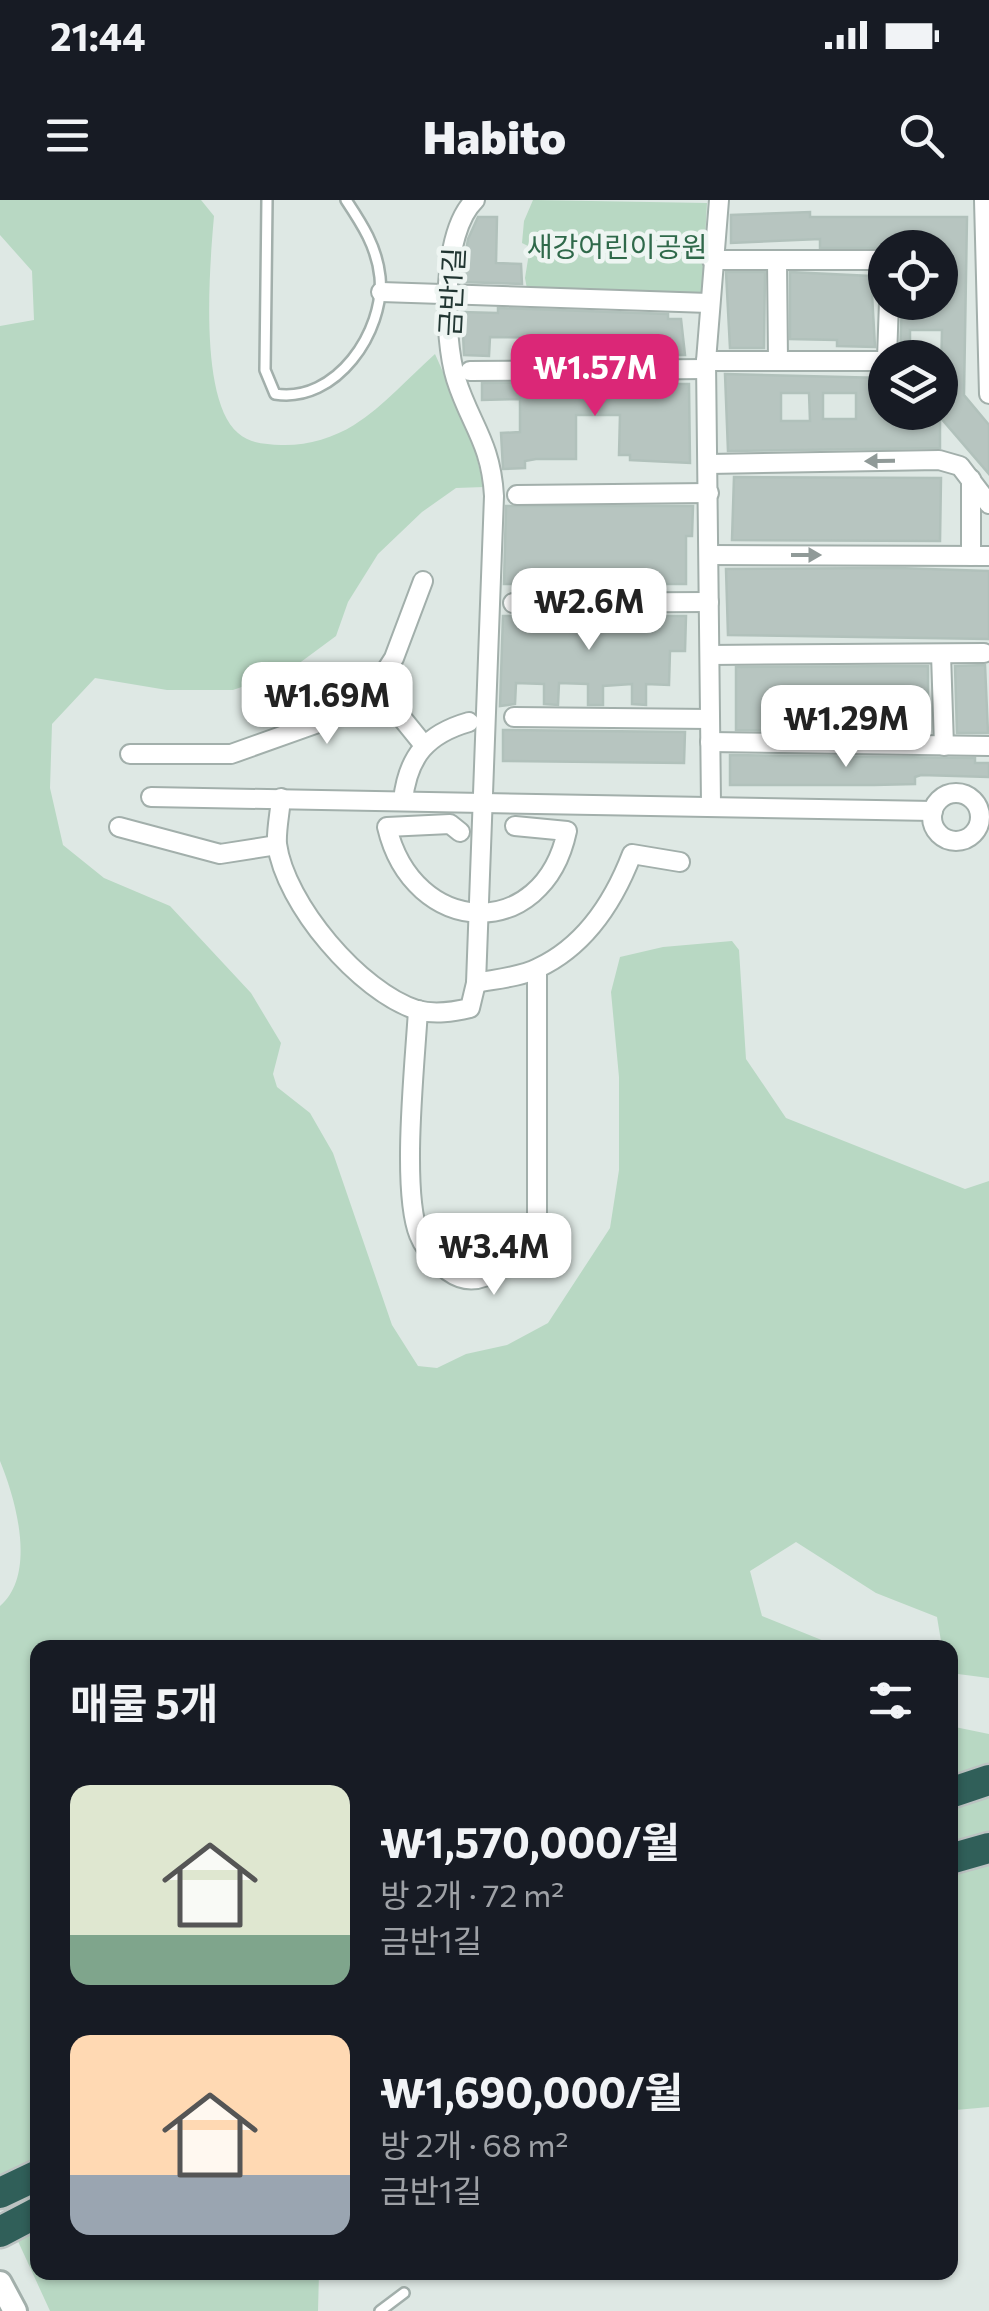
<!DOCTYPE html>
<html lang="ko">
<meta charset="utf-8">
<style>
:root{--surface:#171b24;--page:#20242c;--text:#f1f3f6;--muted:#9ea1a6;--accent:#db2777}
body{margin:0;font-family:Commissioner,"Noto Sans KR",sans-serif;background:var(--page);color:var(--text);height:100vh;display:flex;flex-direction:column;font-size:38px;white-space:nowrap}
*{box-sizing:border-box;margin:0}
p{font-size:32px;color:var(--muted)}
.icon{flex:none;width:55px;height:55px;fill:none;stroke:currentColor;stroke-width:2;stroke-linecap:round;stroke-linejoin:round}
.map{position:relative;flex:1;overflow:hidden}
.details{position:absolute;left:30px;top:1440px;width:928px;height:640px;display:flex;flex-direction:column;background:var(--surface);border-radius:20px;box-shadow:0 2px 8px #0004}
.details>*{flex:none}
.fabs{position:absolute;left:868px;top:30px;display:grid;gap:20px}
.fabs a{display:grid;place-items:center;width:90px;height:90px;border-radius:50%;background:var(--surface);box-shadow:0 2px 8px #0004;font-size:50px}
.price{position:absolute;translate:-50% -85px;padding:0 22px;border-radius:20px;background:#fff;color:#222;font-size:32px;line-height:65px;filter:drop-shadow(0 2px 5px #0008)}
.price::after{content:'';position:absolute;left:50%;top:60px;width:30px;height:22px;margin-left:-15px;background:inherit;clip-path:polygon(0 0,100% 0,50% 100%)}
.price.on{background:var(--accent);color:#fff}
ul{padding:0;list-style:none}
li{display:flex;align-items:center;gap:30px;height:250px;padding:0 40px}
li span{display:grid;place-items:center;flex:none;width:280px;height:200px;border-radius:20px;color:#555}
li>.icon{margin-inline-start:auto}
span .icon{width:120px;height:120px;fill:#fffc;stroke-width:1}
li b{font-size:42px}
h2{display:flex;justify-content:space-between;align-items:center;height:120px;padding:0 40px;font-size:42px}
.status{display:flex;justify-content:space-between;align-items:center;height:70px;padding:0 50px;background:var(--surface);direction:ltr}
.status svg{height:28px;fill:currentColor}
header{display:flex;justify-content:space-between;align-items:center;height:130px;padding:0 40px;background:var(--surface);font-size:45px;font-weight:800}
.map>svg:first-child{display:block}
.green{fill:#b8d8c3}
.building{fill:#b7c5c0;stroke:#b1c1bb;stroke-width:2.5;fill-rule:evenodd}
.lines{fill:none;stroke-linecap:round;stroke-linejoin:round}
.service-casing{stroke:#a2afab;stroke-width:14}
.minor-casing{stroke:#a2afab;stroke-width:22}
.tertiary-casing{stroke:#a2afab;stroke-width:28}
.motorway-casing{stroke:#bcc3c2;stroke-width:35}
.service{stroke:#fff;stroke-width:9}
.minor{stroke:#fff;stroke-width:18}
.tertiary{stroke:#fff;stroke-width:22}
.motorway{stroke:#305f59;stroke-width:30}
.oneway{fill:#909a98}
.labels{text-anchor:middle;stroke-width:9;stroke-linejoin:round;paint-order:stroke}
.park-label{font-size:28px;fill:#2f694a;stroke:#eef5f2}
.street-label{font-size:28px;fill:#213632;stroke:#eef5f2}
</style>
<div class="status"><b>21:44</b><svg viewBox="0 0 49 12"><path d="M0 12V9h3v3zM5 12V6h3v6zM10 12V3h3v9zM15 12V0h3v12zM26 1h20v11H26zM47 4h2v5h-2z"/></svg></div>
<header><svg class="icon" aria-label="menu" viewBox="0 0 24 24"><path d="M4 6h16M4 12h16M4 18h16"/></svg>Habito<svg class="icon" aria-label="search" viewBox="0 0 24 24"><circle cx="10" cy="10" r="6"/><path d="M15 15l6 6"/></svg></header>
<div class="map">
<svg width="989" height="2111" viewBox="0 0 989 2111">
<rect width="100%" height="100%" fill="#dee8e4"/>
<g class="green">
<path d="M 0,0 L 201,0 L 214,16 C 210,64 198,199 238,233 C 250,244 266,244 281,245 C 306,246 333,238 354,225 C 384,206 409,177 435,154 L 471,235 L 484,287 L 456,288 L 422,312 L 378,354 L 348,402 L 336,436 L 290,470 L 233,490 L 167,490 L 95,478 L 52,524 L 50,588 L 63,645 L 104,678 L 170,706 L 251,793 L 281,843 L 273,874 L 277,887 L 310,913 L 333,953 L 392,1125 L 418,1166 L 437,1168 L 466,1154 L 507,1145 L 548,1123 L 610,1028 L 619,970 L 619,877 L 611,792 L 620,757 L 663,747 L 732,741 L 739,750 L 746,859 L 786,918 L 965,989 L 989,981 L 989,1478 L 950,1473 L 950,1448 L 942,1447 L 937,1417 L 876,1393 L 796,1342 L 750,1371 L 762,1416 L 839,1447 L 38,1448 L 38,2072 L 319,2073 L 318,2111 L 50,2111 L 0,2002 L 0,1406 C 37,1374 16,1300 0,1261 L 0,126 L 34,120 L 32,71 L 0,35 Z"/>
<path d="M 533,0 L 707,3 L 702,95 L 528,94 L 525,78 L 530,47 L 522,43 L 524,21 Z"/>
<path d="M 950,1526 L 989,1534 L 989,1907 L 956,1910 L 950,1906 Z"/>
</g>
<g class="building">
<path d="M 810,12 L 810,17 L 967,17 L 964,195 L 989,225 L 989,274 L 940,217 L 942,130 L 910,130 L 910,155 L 900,155 L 902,102 L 940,102 L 942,48 L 820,48 L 820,39 L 731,43 L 731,15 Z"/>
<path d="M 478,17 L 497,17 L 496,63 L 521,64 L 522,84 L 461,82 L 468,39 Z"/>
<path d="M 726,72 L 765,72 L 764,148 L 730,148 Z"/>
<path d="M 790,72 L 871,76 L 875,147 L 837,146 L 837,140 L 790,139 Z"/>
<path d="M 498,108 L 668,114 L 668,119 L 681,119 L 685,155 L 663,155 L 663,141 L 652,139 L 490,137 L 489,156 L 464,155 L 462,112 L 498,113 Z"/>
<path d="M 725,174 L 885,178 L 885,219 L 940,219 L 940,248 L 728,251 ZM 781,193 L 809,193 L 810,221 L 781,221 ZM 823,193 L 856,193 L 856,219 L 823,219 Z"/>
<path d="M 634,182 L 661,191 L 661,184 L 689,184 L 690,263 L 630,260 L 630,255 L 619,255 L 620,215 L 576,215 L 576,259 L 536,259 L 525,261 L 525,268 L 503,269 L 501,233 L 520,232 L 520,199 L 482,200 L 482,183 Z"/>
<path d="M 734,277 L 941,278 L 940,341 L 732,340 Z"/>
<path d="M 506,306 L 693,306 L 692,336 L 686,336 L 686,384 L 504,384 Z"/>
<path d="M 897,368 L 989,371 L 989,439 L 728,435 L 726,369 Z"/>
<path d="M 503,416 L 686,416 L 685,451 L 670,451 L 669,485 L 646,484 L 646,505 L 632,504 L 632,484 L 603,486 L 603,505 L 588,505 L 588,484 L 559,483 L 558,505 L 544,504 L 544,484 L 516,483 L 515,504 L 500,506 Z"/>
<path d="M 985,465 L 988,533 L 957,533 L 955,466 Z"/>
<path d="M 928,466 L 928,533 L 736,530 L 736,467 Z"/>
<path d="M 503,530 L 685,532 L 684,563 L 503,561 Z"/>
<path d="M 730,555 L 975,558 L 975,563 L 989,563 L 989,577 L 921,575 L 915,577 L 915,584 L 874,585 L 730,585 Z"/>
</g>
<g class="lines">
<defs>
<g id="service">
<path d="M 267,0 L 265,170 L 275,194 C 336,204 385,131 380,77 C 377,47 362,24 346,0"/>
<path d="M 380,2111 L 404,2093"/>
</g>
<g id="minor">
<path d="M 984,0 L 989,194"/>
<path d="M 712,60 L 885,60"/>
<path d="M 777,60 L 778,161"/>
<path d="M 381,92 L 709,103"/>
<path d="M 887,158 L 889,102"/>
<path d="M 706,161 L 885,161"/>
<path d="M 470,171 L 706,169"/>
<path d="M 709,264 L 939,260 L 960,266 L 989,304"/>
<path d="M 971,279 L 971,356"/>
<path d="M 517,295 L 709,293"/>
<path d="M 709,355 L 989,356"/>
<path d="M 513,403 L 709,402"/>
<path d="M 941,454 L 944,546"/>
<path d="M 710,455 L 984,453"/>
<path d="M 376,486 L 423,544"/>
<path d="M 514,517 L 710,519"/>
<path d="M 710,542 L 989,546"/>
<path d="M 130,554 L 231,554 L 335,517 L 376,486 L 394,458 L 423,381"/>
<circle cx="956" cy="617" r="24"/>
<path d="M 151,597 L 933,611"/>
<path d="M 281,598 C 280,613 276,630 277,644 C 285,704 360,792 417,810 C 435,815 453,812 470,808 L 476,783 L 494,296 C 491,242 470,224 456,179 C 443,137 441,32 475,0"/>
<path d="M 403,600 C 408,556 427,534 469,522"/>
<path d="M 711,604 L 706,161 L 719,0"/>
<path d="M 119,627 L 220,654 L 277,645"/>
<path d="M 460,632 L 450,624 L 387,627 C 413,737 543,744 567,631 L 515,626"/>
<path d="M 476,783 C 496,779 521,777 538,768 C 585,746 614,701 632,654 L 680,662"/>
<path d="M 418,810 C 415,863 401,990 419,1035 C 424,1048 437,1062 448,1071 C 459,1079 471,1082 484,1077 C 516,1064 527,1048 537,1017 L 537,769"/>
</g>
<path id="tertiary" d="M 0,2083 L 15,2111"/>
<g id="motorway">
<path d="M 950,1593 L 989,1580"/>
<path d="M 950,1659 L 989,1648"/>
<path d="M 0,1993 L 38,1975"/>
<path d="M 0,2032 L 38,2012"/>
</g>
</defs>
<use href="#service" class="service-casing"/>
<use href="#minor" class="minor-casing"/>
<use href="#tertiary" class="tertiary-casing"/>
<use href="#motorway" class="motorway-casing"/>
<use href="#service" class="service"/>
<use href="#minor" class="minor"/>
<use href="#tertiary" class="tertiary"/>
<use href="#motorway" class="motorway"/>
</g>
<defs><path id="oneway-solid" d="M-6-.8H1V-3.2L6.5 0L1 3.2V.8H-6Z" transform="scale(2.5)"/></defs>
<g class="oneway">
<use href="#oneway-solid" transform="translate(880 261) rotate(179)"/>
<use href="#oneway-solid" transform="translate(806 355)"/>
</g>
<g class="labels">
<g class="park-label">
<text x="617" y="57">새강어린이공원</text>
</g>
<g class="street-label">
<text transform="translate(452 92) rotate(-87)" y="10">금반1길</text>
</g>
</g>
</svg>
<div class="fabs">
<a><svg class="icon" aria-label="locate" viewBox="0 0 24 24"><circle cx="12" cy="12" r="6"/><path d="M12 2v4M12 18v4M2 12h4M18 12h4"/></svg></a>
<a><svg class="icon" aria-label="layers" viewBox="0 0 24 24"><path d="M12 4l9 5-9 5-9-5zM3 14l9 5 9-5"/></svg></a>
</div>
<b class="price on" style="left:595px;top:219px">₩1.57M</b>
<b class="price" style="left:589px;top:453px">₩2.6M</b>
<b class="price" style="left:327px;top:547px">₩1.69M</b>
<b class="price" style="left:846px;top:570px">₩1.29M</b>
<b class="price" style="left:494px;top:1098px">₩3.4M</b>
<section class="details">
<h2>매물 5개<svg class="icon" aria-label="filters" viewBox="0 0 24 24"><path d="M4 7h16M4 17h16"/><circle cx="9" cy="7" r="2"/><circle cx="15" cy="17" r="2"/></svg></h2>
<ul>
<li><span style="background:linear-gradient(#dfe7d0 75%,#7fa58c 0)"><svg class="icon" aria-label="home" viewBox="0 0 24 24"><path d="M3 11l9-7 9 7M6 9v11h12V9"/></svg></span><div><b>₩1,570,000/월</b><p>방 2개 · 72 m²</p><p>금반1길</p></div></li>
<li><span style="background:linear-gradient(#ffd9b3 70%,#9aa5b1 0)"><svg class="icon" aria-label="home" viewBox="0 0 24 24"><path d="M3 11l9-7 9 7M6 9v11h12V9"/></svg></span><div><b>₩1,690,000/월</b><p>방 2개 · 68 m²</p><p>금반1길</p></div></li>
</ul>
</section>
</div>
